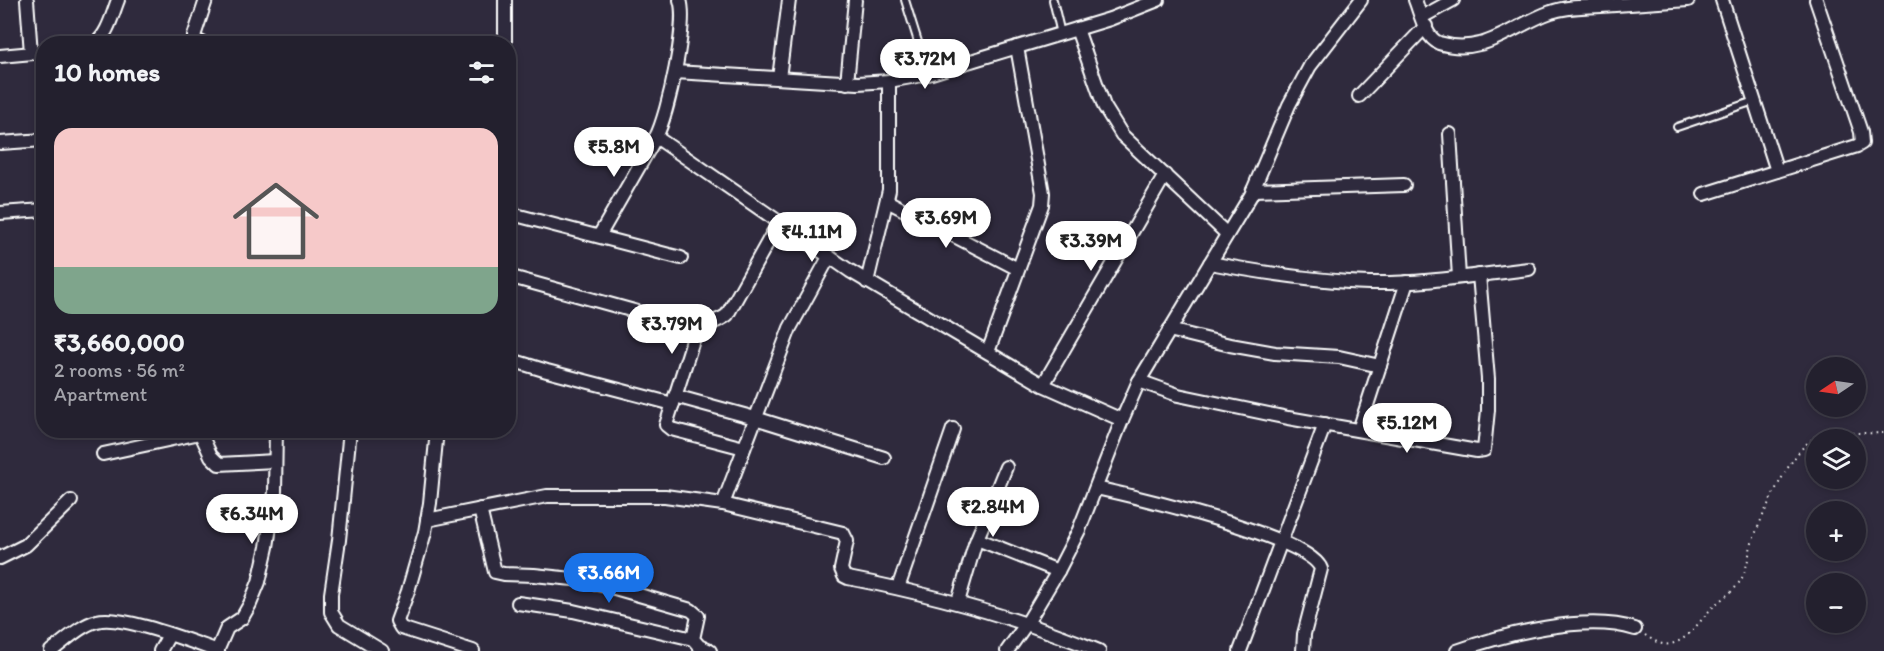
<!DOCTYPE html>
<meta charset="utf-8">
<style>
:root{--surface:#23202e;--page:#2b2836;--text:#f1f3f6;--muted:#a3a3aa;--line:#403e4a;--accent:#1a73e8}
body{margin:0;font-family:Itim,sans-serif;background:var(--page);color:var(--text);height:100vh;display:flex;flex-direction:column;font-size:22px;white-space:nowrap}
*{box-sizing:border-box;margin:0}
p{font-size:20px;color:var(--muted)}
.icon{flex:none;width:33px;height:33px;fill:none;stroke:currentColor;stroke-width:2;stroke-linecap:round;stroke-linejoin:round}
.map{position:relative;flex:1;overflow:hidden}
.drawer{position:absolute;left:36px;top:36px;width:480px;height:402px;display:flex;flex-direction:column;background:var(--surface);border-radius:24px;box-shadow:0 3px 9px #0003,0 0 0 2px var(--line)}
.drawer>*{flex:none}
.needle{width:39px;rotate:257deg}
.controls{position:absolute;left:1806px;top:357px;display:grid;gap:12px}
.controls a{display:grid;place-items:center;width:60px;height:60px;border-radius:50%;background:var(--surface);box-shadow:0 3px 9px #0003,0 0 0 2px var(--line);font-size:30px}
.price{position:absolute;translate:-50% -51px;padding:0 14px;border-radius:21px;background:#fff;color:#222;font-size:20px;line-height:39px;filter:drop-shadow(0 2px 3px #0008)}
.price::after{content:'';position:absolute;left:50%;top:36px;width:18px;height:14px;margin-left:-9px;background:inherit;clip-path:polygon(0 0,100% 0,50% 100%)}
.price.on{background:var(--accent);color:#fff}
ul{padding:0;list-style:none}
li{display:grid;align-content:center;gap:12px;height:318px;padding:0 18px}
li span{display:grid;place-items:center;height:186px;border-radius:18px;color:#555}
li>.icon{margin-inline-start:auto}
span .icon{width:108px;height:108px;fill:#fffc;stroke-width:1}
li b{font-size:26px}
h2{display:flex;justify-content:space-between;align-items:center;height:72px;padding:0 18px;font-size:26px}
.map>svg:first-child{display:block}
.lines{fill:none;stroke-linecap:round;stroke-linejoin:round}
.lane-casing{stroke:#fff;stroke-width:10}
.street-casing{stroke:#fff;stroke-width:16}
.path{stroke:#fff;stroke-width:2;stroke-dasharray:1.5 4.5;stroke-linecap:butt}
.lane{stroke:#2f2a3d;stroke-width:6}
.street{stroke:#2f2a3d;stroke-width:12}
</style>
<div class="map">
<svg width="1884" height="651" viewBox="0 0 1884 651">
<rect width="100%" height="100%" fill="#2f2a3d"/>
<filter id="ink" filterUnits="userSpaceOnUse"><feTurbulence type="fractalNoise" baseFrequency=".0167" numOctaves="2"/><feDisplacementMap in="SourceGraphic" scale="12" xChannelSelector="R" yChannelSelector="G"/><feConvolveMatrix kernelMatrix="1 2 1 2 8 2 1 2 1" color-interpolation-filters="sRGB"/></filter>
<g filter="url(#ink)">
<g class="lines">
<defs>
<g id="lane">
<path d="M 905,0 L 928,74"/>
<path d="M 1053,0 L 1061,34"/>
<path d="M 1677,127 L 1754,101"/>
</g>
<g id="street">
<path d="M 27,0 L 31,53"/>
<path d="M 680,0 C 688,23 668,114 656,137 L 850,271 L 1043,385 L 1122,420"/>
<path d="M 1415,0 C 1420,12 1425,38 1439,43 C 1484,57 1513,25 1551,12 C 1567,6 1585,7 1601,6 C 1630,4 1659,2 1688,0"/>
<path d="M 1722,0 L 1777,171"/>
<path d="M 1422,17 L 1453,0"/>
<path d="M 1077,29 L 1104,106 L 1122,135 L 1227,234"/>
<path d="M 95,44 C 108,34 112,15 118,0"/>
<path d="M 204,44 L 194,39 L 194,36 L 206,0"/>
<path d="M 309,44 C 318,38 327,42 337,44"/>
<path d="M 505,44 L 505,0"/>
<path d="M 0,56 L 44,52"/>
<path d="M 675,72 L 858,83 L 889,81 L 928,74 L 1077,29 L 1110,19 L 1158,0"/>
<path d="M 779,78 L 789,0"/>
<path d="M 847,83 L 855,0"/>
<path d="M 1359,96 L 1426,26"/>
<path d="M 1450,134 L 1459,277"/>
<path d="M 0,143 L 44,140"/>
<path d="M 1253,190 L 1404,185"/>
<path d="M 1704,194 L 1857,146 L 1862,143 L 1861,132 L 1816,0"/>
<path d="M 887,201 L 1018,269"/>
<path d="M 0,213 L 44,210"/>
<path d="M 508,213 L 681,258"/>
<path d="M 599,236 L 656,137"/>
<path d="M 1210,263 C 1263,273 1315,281 1369,283 C 1422,284 1476,275 1529,269"/>
<path d="M 508,276 L 699,329"/>
<path d="M 867,282 L 889,190 L 889,81"/>
<path d="M 1169,330 L 1230,345 L 1275,353 L 1339,357 L 1380,366"/>
<path d="M 988,352 L 1042,205 L 1043,193 L 1017,47"/>
<path d="M 508,359 L 547,371 L 673,404"/>
<path d="M 1139,381 L 1178,395 L 1288,418 L 1477,451 L 1484,450 L 1488,410 L 1488,379 L 1479,275"/>
<path d="M 1043,385 L 1165,175"/>
<path d="M 675,396 L 755,418 L 884,458"/>
<path d="M 199,430 L 211,456 L 219,464 L 275,461"/>
<path d="M 350,430 L 339,540 L 331,594 L 331,612 L 339,625 L 382,651"/>
<path d="M 437,430 L 430,503 L 425,532 L 408,591 L 397,621 L 401,628 L 473,651"/>
<path d="M 1359,430 L 1407,282"/>
<path d="M 744,448 L 671,429 L 666,425 L 695,334 C 703,323 717,323 727,315 L 779,222"/>
<path d="M 103,454 L 200,433"/>
<path d="M 1096,488 C 1132,496 1311,537 1321,569 L 1304,634 L 1303,651"/>
<path d="M 723,504 L 790,328 L 829,257"/>
<path d="M 480,509 L 495,572 L 504,574 L 534,575 L 573,579 L 611,587 L 691,610 L 698,616 L 693,639 L 699,646 L 710,651"/>
<path d="M 427,520 L 547,496 L 665,496 L 723,504 L 843,533 L 847,541 L 841,569 L 844,576 L 848,578 C 935,595 1017,617 1099,651"/>
<path d="M 977,539 L 1058,571"/>
<path d="M 0,558 L 26,545 L 71,501"/>
<path d="M 898,588 L 953,429"/>
<path d="M 958,602 L 975,544 L 1006,467"/>
<path d="M 518,603 L 573,611 L 693,639"/>
<path d="M 51,651 C 65,641 81,625 97,621 C 121,614 192,642 218,651"/>
<path d="M 160,651 L 169,635"/>
<path d="M 217,651 L 227,628 L 242,618 L 250,604 L 259,582 L 267,547 L 275,492 L 276,430"/>
<path d="M 1007,651 L 1027,623 L 1058,571 L 1079,530 L 1122,420 L 1139,381 L 1251,195 L 1289,105 L 1310,66 L 1361,0"/>
<path d="M 1240,651 L 1325,424"/>
<path d="M 1457,651 C 1505,634 1586,613 1635,629"/>
</g>
</defs>
<use href="#lane" class="lane-casing"/>
<use href="#street" class="street-casing"/>
<path class="path" d="M 1645,635 C 1653,640 1661,646 1670,644 C 1689,641 1701,618 1714,606 C 1723,597 1734,592 1740,581 C 1747,571 1748,557 1751,546 C 1759,521 1790,452 1812,440 C 1829,430 1864,434 1884,433"/>
<use href="#lane" class="lane"/>
<use href="#street" class="street"/>
</g>
</g>
</svg>
<div class="controls">
<a><svg class="needle" viewBox="-14 -14 28 28"><path d="M0-13l5 13h-10z" fill="#e53935"/><path d="M0 13l5-13h-10z" fill="#a3a3aa"/></svg></a>
<a><svg class="icon" aria-label="layers" viewBox="0 0 24 24"><path d="M12 4l9 5-9 5-9-5zM3 14l9 5 9-5"/></svg></a>
<a>+</a>
<a>−</a>
</div>
<b class="price" style="left:925px;top:90px">₹3.72M</b>
<b class="price" style="left:614px;top:178px">₹5.8M</b>
<b class="price" style="left:946px;top:249px">₹3.69M</b>
<b class="price" style="left:812px;top:263px">₹4.11M</b>
<b class="price" style="left:1091px;top:272px">₹3.39M</b>
<b class="price" style="left:672px;top:355px">₹3.79M</b>
<b class="price" style="left:1407px;top:454px">₹5.12M</b>
<b class="price" style="left:993px;top:538px">₹2.84M</b>
<b class="price" style="left:252px;top:545px">₹6.34M</b>
<b class="price on" style="left:609px;top:604px">₹3.66M</b>
<section class="drawer">
<h2>10 homes<svg class="icon" aria-label="filters" viewBox="0 0 24 24"><path d="M4 7h16M4 17h16"/><circle cx="9" cy="7" r="2"/><circle cx="15" cy="17" r="2"/></svg></h2>
<ul>
<li><span style="background:linear-gradient(#f6c9c9 75%,#7fa58c 0)"><svg class="icon" aria-label="home" viewBox="0 0 24 24"><path d="M3 11l9-7 9 7M6 9v11h12V9"/></svg></span><div><b>₹3,660,000</b><p>2 rooms · 56 m²</p><p>Apartment</p></div></li>
</ul>
</section>
</div>
